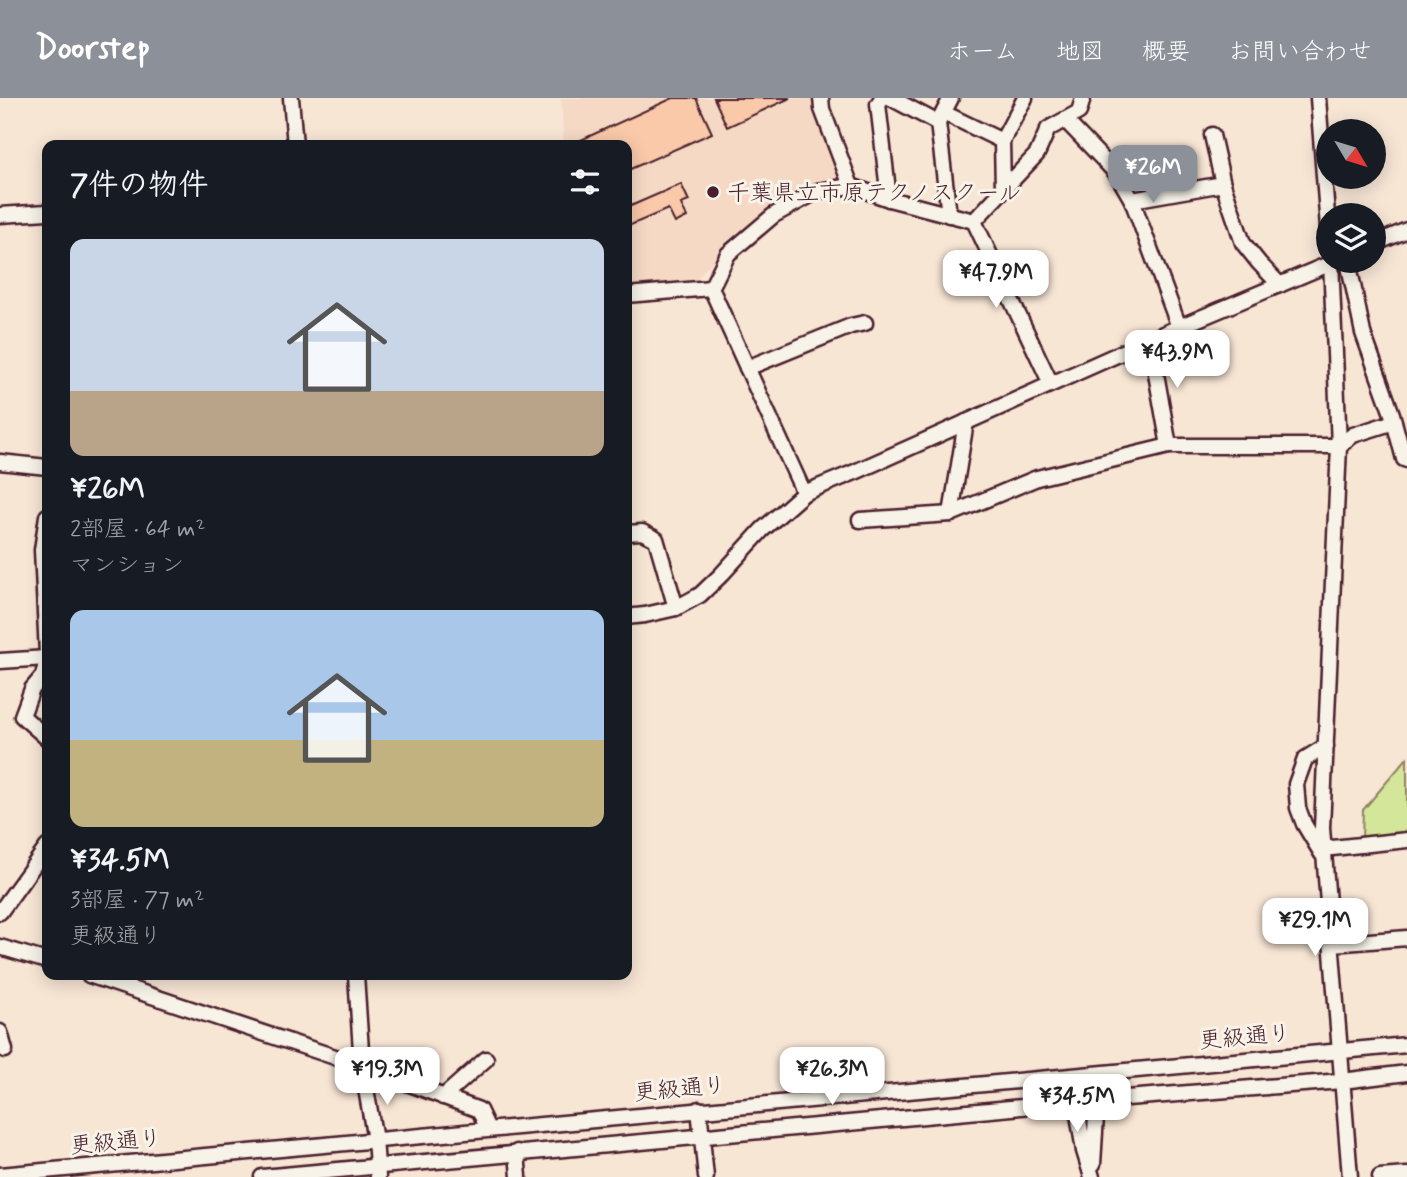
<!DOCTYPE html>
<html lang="ja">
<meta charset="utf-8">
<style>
:root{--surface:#171b24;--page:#242831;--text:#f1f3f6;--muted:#9ea1a6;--accent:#8c9099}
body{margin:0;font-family:Mynerve,"Klee One",sans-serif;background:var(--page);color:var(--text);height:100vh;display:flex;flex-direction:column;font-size:26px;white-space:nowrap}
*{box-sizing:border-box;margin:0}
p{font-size:23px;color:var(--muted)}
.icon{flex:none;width:38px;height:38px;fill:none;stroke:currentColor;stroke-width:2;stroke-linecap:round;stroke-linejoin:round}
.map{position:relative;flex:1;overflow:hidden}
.drawer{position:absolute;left:42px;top:42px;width:590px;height:840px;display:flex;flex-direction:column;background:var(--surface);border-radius:14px;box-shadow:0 4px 18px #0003}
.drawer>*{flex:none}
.needle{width:46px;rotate:128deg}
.controls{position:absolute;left:1316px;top:21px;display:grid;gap:14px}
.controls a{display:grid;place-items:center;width:70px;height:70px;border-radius:50%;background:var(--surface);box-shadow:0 4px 18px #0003;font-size:35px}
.price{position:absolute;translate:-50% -60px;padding:0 16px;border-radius:14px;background:#fff;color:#222;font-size:23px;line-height:46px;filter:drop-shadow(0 2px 4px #0008)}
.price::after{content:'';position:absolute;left:50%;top:42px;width:21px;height:16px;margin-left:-10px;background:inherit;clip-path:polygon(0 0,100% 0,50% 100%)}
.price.selected{background:var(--accent);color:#fff}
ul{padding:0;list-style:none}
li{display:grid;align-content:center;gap:14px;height:371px;padding:0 28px}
li span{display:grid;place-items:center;height:217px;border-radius:14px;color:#555}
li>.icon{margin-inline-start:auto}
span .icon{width:126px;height:126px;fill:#fffc;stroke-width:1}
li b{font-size:30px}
h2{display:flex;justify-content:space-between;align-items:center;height:84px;padding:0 28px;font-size:30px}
header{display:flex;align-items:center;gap:42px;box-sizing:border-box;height:98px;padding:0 35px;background:var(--accent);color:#fff}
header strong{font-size:33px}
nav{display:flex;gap:38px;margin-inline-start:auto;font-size:24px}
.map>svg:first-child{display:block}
.built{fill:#f5d9c5}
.green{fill:#d4e69a;stroke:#8f8262;stroke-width:2}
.building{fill:#f9c9a9;stroke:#4a1f2b;stroke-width:2}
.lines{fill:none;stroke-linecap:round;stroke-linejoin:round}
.minor-casing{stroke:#4a1f2b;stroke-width:19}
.minor{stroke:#f7f3e8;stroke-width:14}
.poi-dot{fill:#4a1f2b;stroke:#f7f3e8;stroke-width:2.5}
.labels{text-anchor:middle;stroke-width:6;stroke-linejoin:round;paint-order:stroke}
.poi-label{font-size:23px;fill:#4a1f2b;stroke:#f7f3e8;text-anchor:start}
.street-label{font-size:23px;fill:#4a1f2b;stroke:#f7f3e8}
</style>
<header>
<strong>Doorstep</strong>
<nav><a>ホーム</a><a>地図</a><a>概要</a><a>お問い合わせ</a></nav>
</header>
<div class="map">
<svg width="1407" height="1079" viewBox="0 0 1407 1079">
<rect width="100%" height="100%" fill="#f8e6d5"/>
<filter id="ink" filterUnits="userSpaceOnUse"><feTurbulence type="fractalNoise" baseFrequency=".0143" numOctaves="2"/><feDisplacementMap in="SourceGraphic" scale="14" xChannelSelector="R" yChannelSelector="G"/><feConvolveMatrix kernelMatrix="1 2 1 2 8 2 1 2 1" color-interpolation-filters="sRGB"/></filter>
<g filter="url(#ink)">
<path class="built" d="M 561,0 L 811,0 L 838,81 L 809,89 L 790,100 L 740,134 L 696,181 L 627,188 L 626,47 L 564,47 Z"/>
<path class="green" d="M 1407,660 L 1407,738 L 1362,740 L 1363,712 Z"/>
<g class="building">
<path d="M 673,0 L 696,0 L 712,35 L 626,73 L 626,47 L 573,47 L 572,46 Z"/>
<path d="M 714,0 L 790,0 L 727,29 Z"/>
<path d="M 681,86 L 689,103 L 681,106 L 687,119 L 675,125 L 668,111 L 626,129 L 626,110 Z"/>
</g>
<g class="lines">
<defs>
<g id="minor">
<path d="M 291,0 L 295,47"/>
<path d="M 821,0 L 822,11 L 851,88"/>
<path d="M 882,0 L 878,6 L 889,101"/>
<path d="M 891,0 L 938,25"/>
<path d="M 1318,0 L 1328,130"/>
<path d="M 944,15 L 1002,43"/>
<path d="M 1065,22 L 1117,76 L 1132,102 L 1179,229"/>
<path d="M 1212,37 L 1223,86 L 1243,145 L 1259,165 L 1280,187"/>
<path d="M 1003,92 L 1002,43 L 1025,0"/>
<path d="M 1132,102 L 1223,86"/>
<path d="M 0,117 L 47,114"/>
<path d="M 949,117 L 938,25 L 951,0"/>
<path d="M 974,123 L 1051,286"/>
<path d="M 1374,146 L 1407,132"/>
<path d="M 1331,163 L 1339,348 L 1322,730 L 1350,1079"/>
<path d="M 1348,163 L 1363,235 L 1392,316 L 1404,361 L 1407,362"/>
<path d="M 711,190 L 728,156 L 774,117 L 818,93 L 851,88 L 889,101 L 974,123 L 1037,56 L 1048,31 L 1079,14 L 1083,0"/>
<path d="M 711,190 L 804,395"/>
<path d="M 626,197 L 711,190"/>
<path d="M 1150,242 L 1169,348"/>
<path d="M 747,270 L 851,228 L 865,225"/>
<path d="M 0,364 L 47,369"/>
<path d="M 951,416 L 966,324"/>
<path d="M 47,418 L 42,452 L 47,556"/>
<path d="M 860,422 L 951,416 L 1037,380 L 1169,348 L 1339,348 L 1353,337 L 1394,324"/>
<path d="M 626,435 L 642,434 L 656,441 L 676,510"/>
<path d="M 626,519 L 645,517 L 676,510 L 700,497 L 721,477 L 762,432 L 804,395 L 855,374 L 1179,229 L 1336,163"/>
<path d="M 47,561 L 43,578 L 32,591 L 22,618 L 47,640"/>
<path d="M 0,563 L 47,560"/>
<path d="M 1323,751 L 1407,742"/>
<path d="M 1322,756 L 1304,726 L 1298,710 L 1296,686 L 1305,661 L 1326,648"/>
<path d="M 0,814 L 47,749"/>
<path d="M 1332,846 L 1407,840"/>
<path d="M 0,849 L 47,863"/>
<path d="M 89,877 L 362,968 L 479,1012 L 488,1031"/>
<path d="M 356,877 L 362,968 L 375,1042 L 378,1079"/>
<path d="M 0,934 L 5,952"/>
<path d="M 443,999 L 486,961"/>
<path d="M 1076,1004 L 1084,1053 L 1092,1079"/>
<path d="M 699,1011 L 706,1079"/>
<path d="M 517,1054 L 519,1079"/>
<path d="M 1093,1066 L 1097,1002"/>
<path d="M 0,1077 L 1407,947"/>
<path d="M 262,1079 L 1076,1004 L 1342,983 L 1407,975"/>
<path d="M 1380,1079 L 1407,1077"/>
</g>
</defs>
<use href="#minor" class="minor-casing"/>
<use href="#minor" class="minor"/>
</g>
</g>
<circle class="poi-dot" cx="713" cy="94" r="7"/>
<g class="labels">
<g class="poi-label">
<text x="727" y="102">千葉県立市原テクノスクール</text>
</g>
<g class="street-label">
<text transform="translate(1245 938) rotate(-5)" y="8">更級通り</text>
<text transform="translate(680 990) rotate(-5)" y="8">更級通り</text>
<text transform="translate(116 1043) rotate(-5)" y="8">更級通り</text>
</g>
</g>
</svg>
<div class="controls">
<a><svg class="needle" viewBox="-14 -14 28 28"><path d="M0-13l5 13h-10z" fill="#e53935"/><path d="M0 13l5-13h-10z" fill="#9ea1a6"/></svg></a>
<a><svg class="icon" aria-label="layers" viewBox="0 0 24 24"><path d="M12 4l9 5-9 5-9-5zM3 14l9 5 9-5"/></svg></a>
</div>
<b class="price selected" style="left:1153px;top:107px">¥26M</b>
<b class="price" style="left:996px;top:212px">¥47.9M</b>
<b class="price" style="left:1177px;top:292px">¥43.9M</b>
<b class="price" style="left:1315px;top:860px">¥29.1M</b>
<b class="price" style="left:387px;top:1009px">¥19.3M</b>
<b class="price" style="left:832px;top:1009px">¥26.3M</b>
<b class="price" style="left:1077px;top:1036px">¥34.5M</b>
<section class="drawer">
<h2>7件の物件<svg class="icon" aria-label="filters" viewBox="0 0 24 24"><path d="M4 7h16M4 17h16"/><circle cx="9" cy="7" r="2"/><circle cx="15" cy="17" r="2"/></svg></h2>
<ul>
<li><span style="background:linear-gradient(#c9d6e8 70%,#b9a48a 0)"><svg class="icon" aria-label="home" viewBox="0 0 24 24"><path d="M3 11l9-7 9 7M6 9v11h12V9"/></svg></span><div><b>¥26M</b><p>2部屋 · 64 m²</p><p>マンション</p></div></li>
<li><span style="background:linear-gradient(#a9c7e8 60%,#c2b280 0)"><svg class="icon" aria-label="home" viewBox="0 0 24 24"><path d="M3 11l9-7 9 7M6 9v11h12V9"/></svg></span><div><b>¥34.5M</b><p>3部屋 · 77 m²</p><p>更級通り</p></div></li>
</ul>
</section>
</div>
